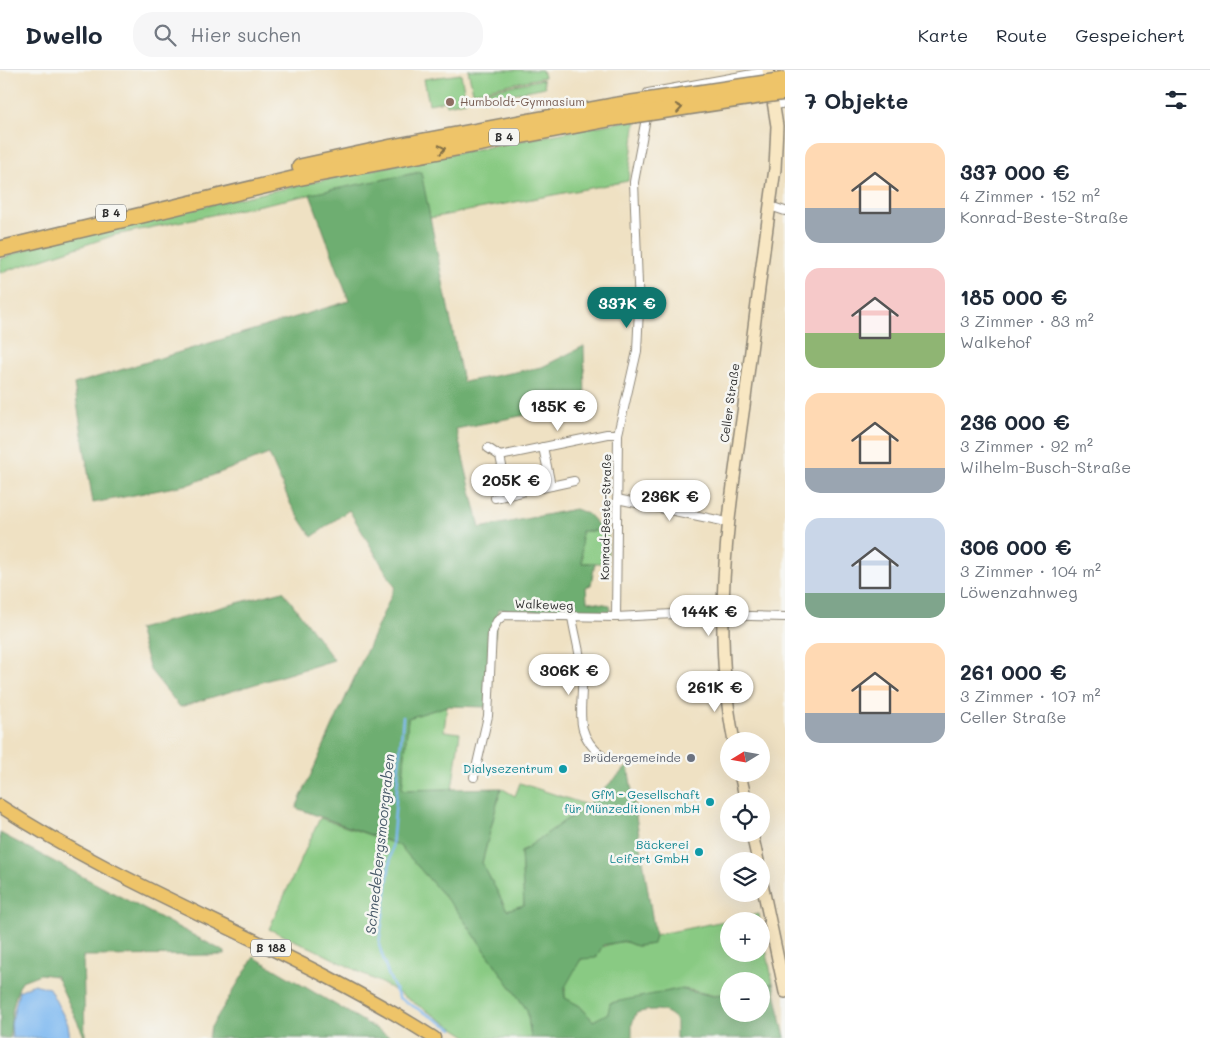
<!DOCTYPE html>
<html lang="de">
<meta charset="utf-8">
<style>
:root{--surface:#fff;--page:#f6f6f7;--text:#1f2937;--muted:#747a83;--line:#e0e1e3;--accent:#0f766e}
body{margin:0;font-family:Mali,sans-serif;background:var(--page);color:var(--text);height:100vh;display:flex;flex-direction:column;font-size:19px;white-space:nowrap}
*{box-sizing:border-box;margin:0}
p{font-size:16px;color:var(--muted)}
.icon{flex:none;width:28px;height:28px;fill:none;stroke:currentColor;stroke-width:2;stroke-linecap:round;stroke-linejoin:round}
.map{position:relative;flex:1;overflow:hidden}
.side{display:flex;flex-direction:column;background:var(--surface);width:425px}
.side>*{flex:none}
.needle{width:32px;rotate:259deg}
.fabs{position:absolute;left:720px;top:662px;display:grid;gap:10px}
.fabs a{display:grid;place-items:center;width:50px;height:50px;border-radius:50%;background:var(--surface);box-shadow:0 5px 20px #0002;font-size:25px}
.price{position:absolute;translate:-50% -42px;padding:0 11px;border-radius:18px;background:#fff;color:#222;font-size:16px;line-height:32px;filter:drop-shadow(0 1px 2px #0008)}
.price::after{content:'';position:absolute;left:50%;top:30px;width:15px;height:11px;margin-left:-8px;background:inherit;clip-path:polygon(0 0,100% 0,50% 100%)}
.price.active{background:var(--accent);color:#fff}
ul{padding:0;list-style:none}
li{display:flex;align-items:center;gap:15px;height:125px;padding:0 20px}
li span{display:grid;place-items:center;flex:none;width:140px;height:100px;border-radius:15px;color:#555}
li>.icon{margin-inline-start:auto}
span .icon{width:60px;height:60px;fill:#fffc;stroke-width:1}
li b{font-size:21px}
h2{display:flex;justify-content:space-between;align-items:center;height:60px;padding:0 20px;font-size:21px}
header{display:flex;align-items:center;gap:30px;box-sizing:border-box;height:70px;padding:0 25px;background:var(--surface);border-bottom:1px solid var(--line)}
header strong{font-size:24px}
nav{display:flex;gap:28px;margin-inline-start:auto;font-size:18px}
.search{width:350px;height:45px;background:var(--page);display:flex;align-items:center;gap:12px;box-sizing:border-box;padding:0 18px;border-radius:20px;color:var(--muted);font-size:19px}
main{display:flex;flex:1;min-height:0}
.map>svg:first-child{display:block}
.green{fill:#89ca83;stroke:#5a7a57}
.forest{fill:#6eae71;stroke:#4c6c4e}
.water{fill:#7fb9f1;stroke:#55728e}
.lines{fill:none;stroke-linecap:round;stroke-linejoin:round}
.stream{stroke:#7fb9f1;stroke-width:2.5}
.street-casing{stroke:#8d8677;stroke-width:10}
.secondary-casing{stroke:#8d8677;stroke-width:14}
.primary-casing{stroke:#8d8677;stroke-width:15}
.highway-casing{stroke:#8d8677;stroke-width:18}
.street{stroke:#fff;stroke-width:8}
.secondary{stroke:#f8e7c3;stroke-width:11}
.primary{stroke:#eec469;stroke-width:12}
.highway{stroke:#eec469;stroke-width:15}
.highway-bridge-casing{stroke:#8d8677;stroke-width:18;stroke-linecap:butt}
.highway-bridge{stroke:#eec469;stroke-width:15}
.oneway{stroke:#837047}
.education-dot{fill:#8d6e63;stroke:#f6f6f2;stroke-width:2}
.worship-dot{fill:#6b7280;stroke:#f6f6f2;stroke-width:2}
.culture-dot{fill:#0f9aa8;stroke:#f6f6f2;stroke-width:2}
.labels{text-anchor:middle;stroke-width:5;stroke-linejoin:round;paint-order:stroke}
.shield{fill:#f6f6f2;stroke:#686867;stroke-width:1}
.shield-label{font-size:11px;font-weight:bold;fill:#2b2b2b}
.education-label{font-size:12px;fill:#785e54;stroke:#f6f6f2;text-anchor:start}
.street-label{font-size:12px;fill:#2b2b2b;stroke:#f6f6f2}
.worship-label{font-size:12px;fill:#5b616d;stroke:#f6f6f2;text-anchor:end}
.culture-label{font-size:12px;fill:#0d838f;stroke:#f6f6f2;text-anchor:end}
.water-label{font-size:14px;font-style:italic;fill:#445666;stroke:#f6f6f2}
</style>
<header>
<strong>Dwello</strong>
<div class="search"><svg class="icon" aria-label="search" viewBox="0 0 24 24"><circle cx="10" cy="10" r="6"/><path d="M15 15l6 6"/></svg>Hier suchen</div>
<nav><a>Karte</a><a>Route</a><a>Gespeichert</a></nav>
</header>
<main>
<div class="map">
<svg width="785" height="968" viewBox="0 0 785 968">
<rect width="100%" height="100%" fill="#f6f6f2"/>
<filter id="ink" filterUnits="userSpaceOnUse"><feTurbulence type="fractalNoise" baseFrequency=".02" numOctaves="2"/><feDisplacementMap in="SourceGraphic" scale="10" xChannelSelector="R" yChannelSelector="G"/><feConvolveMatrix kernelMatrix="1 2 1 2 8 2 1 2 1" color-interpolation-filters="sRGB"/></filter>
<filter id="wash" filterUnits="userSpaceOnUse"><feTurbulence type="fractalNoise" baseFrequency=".0096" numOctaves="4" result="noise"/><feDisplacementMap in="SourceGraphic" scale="20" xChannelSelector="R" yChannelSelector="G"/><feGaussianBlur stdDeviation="1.12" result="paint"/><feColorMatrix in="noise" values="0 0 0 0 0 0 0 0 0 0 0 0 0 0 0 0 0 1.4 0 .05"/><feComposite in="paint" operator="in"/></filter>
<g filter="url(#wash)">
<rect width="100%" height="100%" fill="#efe1c3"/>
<g class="green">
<path d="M 468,0 L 542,0 L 544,7 L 473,22 Z"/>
<path d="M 461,4 L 466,31 L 447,35 L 445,31 L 429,34 L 424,9 Z"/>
<path d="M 543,9 L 545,17 L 483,30 L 481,22 Z"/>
<path d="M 636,49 L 628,111 L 430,148 L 420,102 L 115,165 L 0,203 L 0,189 L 38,175 L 106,157 L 398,94 Z"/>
<path d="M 581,461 L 608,461 L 608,493 L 582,493 Z"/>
<path d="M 447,636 L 444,661 L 460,663 L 452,719 L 402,720 L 408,648 Z"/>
<path d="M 520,713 L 587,735 L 521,782 L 524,835 L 507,840 L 482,793 L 501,718 L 515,726 Z"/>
<path d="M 320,748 L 399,775 L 458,842 L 527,940 L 531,968 L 470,968 L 389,917 L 314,879 L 269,859 Z"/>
<path d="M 759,844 L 760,851 L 729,851 L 729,884 L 761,884 L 761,855 L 773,913 L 761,916 L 761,911 L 729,911 L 729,923 C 705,928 699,919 679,919 C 666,919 607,944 593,951 L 580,936 L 565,928 C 562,897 594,875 621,872 C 627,871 631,875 637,876 C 641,876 648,875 652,874 L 655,865 Z"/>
</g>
<g class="forest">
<path d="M 421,102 L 463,312 L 542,297 L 584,276 L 585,333 L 456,359 L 480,458 L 575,439 L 588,444 L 600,457 L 599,461 L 581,461 L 582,493 L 595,493 L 591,515 L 586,517 L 587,531 L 610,535 L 610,542 L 548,542 L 498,539 L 486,637 L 447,636 L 408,648 L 402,720 L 501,718 L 482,793 L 507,840 L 524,835 L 521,782 L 587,735 L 628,696 L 655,865 L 653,874 L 636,876 L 624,871 L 603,875 L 596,888 L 581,889 L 564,919 L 565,928 L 580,936 L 593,951 L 608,943 L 610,933 L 679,919 L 714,926 L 729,923 L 729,944 L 761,944 L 761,916 L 773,913 L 785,968 L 676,968 L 676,950 C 664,937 653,939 636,943 L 632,954 L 632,968 L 531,968 L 527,940 L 458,842 L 399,775 L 296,738 L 395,517 L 349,440 L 312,467 L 291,435 L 269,384 L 190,414 L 93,433 L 74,314 L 349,231 L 310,124 Z"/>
<path d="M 283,521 L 334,590 L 180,637 L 150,600 L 138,559 Z"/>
<path d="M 0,763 L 225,882 L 225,885 L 83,886 L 85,968 L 56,906 L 40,904 L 22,911 C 13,928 10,949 10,968 L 0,968 Z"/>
<path d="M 254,887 L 392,968 L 208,968 L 211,957 Z"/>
</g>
<path class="water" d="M 34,914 L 49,918 L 68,954 L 70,968 L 12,968 L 11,954 L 19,921 Z"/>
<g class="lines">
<path class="stream" d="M 403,647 L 392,777 L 379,875 L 388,904 L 399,928 L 453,959"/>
</g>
</g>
<g filter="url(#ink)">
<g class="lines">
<defs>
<g id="street">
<path d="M 776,35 L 785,33"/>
<path d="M 770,136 L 785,141"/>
<path d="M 543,377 L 551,416"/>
<path d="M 488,378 L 500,386 L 508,425"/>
<path d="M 500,386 L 607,364 L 618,364"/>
<path d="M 542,418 L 574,411"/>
<path d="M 495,428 L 522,422"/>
<path d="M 617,429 L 727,452"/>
<path d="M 572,547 C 575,566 581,585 582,604 C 584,638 571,661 602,686"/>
<path d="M 616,547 L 618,364 L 637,281 L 639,239 L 634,112 L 649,32 L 648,23 L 769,1"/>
<path d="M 474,707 L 488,646 L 492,562 L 497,551 L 504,545 L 616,547 L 673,544 L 785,547"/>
</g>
<g id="secondary">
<path d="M 734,671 C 711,559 728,448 744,336 C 754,257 764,177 775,99 L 777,56 L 768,0"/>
<path d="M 740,704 L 746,731"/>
<path d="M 752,764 L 758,791"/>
<path d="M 761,809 L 785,922"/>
</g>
<path id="primary" d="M 0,736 C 138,826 296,879 434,968"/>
<g id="highway">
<path d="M 300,97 L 392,77 L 612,36"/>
<path d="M 0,179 L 297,108 L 614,48"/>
</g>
</defs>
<use href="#street" class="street-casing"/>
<use href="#secondary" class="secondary-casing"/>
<use href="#primary" class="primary-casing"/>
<use href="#highway" class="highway-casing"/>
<use href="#street" class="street"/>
<use href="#secondary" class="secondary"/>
<use href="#primary" class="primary"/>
<use href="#highway" class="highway"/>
<defs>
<g id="highway-bridge">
<path d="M 612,36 L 785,10"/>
<path d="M 614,48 L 785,22"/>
</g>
</defs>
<use href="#highway-bridge" class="highway-bridge-casing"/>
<use href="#highway-bridge" class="highway-bridge"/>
</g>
<defs><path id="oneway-chevron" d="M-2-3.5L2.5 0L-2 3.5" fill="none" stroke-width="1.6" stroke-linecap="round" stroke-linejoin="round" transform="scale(1.25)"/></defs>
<g class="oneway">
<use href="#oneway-chevron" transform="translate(679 38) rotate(-9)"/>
<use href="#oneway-chevron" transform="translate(442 79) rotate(-11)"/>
</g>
</g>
<circle class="education-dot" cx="450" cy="32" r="5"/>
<circle class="worship-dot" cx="691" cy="688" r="5"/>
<g class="culture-dot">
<circle cx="563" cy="699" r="5"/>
<circle cx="710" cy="732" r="5"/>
<circle cx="699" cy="782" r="5"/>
</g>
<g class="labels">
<g class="shield">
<rect x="489" y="58.5" width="30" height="17" rx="4"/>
<rect x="96" y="134.5" width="30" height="17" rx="4"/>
<rect x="251" y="869.5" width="40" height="17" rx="4"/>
</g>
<g class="shield-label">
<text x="504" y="71">B 4</text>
<text x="111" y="147">B 4</text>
<text x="271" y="882">B 188</text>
</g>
<g class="education-label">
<text x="460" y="36">Humboldt-Gymnasium</text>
</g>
<g class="street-label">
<text transform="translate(730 333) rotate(-82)" y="4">Celler Straße</text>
<text transform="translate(606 447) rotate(-89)" y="4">Konrad-Beste-Straße</text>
<text transform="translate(544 535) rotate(2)" y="4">Walkeweg</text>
</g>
<g class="worship-label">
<text x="681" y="692">Brüdergemeinde</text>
</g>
<g class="culture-label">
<text x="553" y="703">Dialysezentrum</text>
<text x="700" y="729">GfM - Gesellschaft<tspan x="700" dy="14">für Münzeditionen mbH</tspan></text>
<text x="689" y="779">Bäckerei<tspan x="689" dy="14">Leifert GmbH</tspan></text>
</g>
<g class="water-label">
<text transform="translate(380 774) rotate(-84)" y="5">Schnedebergsmoorgraben</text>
</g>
</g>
</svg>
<div class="fabs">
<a><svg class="needle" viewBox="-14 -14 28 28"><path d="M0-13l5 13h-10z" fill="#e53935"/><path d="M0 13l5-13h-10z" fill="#747a83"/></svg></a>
<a><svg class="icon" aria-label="locate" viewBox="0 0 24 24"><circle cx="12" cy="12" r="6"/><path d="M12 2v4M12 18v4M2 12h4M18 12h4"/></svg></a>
<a><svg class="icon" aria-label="layers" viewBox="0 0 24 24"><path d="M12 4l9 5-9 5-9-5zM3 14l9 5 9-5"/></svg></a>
<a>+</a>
<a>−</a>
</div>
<b class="price active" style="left:627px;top:259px">337K €</b>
<b class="price" style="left:558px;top:362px">185K €</b>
<b class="price" style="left:511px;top:436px">205K €</b>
<b class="price" style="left:670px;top:452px">236K €</b>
<b class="price" style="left:709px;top:567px">144K €</b>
<b class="price" style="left:569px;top:626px">306K €</b>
<b class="price" style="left:715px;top:643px">261K €</b>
</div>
<section class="side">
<h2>7 Objekte<svg class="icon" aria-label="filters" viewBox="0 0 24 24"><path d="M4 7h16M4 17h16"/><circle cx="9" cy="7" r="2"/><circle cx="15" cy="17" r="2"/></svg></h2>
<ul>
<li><span style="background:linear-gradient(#ffd9b3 65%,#9aa5b1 0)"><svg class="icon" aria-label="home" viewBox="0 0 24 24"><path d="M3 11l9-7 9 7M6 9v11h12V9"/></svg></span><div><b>337 000 €</b><p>4 Zimmer · 152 m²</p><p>Konrad-Beste-Straße</p></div></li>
<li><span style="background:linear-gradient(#f6c9c9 65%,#8fb573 0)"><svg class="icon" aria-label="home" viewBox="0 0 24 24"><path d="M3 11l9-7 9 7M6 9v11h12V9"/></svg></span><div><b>185 000 €</b><p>3 Zimmer · 83 m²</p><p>Walkehof</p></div></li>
<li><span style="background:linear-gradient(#ffd9b3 75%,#9aa5b1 0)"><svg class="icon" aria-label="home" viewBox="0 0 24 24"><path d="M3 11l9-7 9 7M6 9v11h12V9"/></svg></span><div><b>236 000 €</b><p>3 Zimmer · 92 m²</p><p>Wilhelm-Busch-Straße</p></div></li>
<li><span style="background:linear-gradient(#c9d6e8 75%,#7fa58c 0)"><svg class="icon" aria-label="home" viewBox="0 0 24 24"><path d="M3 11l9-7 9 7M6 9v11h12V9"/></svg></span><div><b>306 000 €</b><p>3 Zimmer · 104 m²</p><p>Löwenzahnweg</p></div></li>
<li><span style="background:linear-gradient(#ffd9b3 70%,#9aa5b1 0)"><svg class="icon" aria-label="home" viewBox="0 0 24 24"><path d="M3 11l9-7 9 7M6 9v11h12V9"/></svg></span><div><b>261 000 €</b><p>3 Zimmer · 107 m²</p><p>Celler Straße</p></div></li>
</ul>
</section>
</main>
